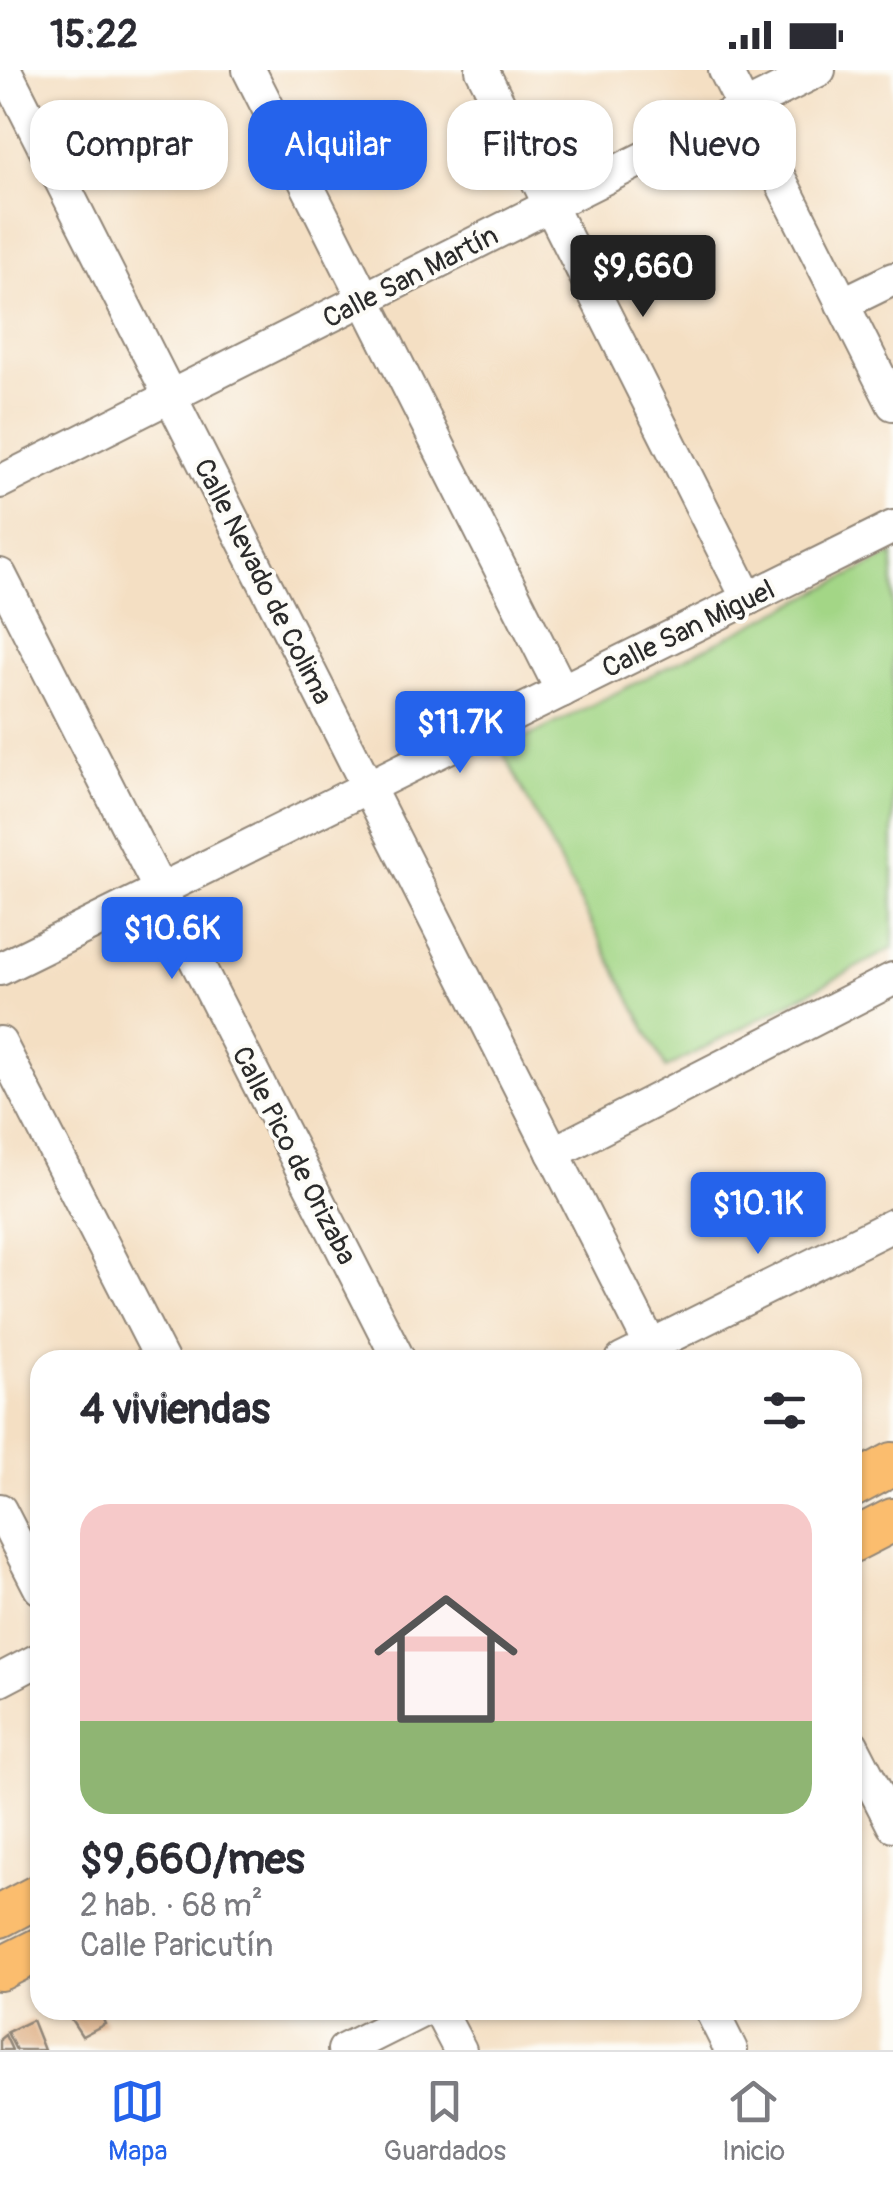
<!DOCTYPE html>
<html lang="es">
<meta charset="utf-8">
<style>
:root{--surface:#fff;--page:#f7f7f7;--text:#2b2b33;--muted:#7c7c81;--line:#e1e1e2;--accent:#2563eb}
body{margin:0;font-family:Pangolin,sans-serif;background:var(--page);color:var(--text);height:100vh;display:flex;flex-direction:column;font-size:38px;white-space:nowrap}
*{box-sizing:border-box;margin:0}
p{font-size:32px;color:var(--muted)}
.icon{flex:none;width:55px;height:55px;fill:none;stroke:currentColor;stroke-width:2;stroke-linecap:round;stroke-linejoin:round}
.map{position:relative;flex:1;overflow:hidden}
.details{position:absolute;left:30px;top:1280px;width:832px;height:670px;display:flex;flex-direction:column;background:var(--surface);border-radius:30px;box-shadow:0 2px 8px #0004}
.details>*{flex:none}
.banner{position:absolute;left:30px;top:30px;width:835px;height:90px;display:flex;gap:20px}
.price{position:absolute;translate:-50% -85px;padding:0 22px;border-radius:10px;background:var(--accent);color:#fff;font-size:32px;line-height:65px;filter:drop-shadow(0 2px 5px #0008)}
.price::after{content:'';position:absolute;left:50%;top:60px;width:30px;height:22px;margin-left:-15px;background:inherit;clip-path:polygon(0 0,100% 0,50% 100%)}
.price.selected{background:#222;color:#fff}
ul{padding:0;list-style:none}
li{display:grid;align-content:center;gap:20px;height:530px;padding:0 50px}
li span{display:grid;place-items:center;height:310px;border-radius:30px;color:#555}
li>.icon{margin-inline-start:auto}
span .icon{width:180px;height:180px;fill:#fffc;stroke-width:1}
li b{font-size:42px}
h2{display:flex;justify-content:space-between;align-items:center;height:120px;padding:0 50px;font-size:42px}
.tag{padding:0 35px;border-radius:30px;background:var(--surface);box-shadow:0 2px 8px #0004;font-size:35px;line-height:90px}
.tag.selected{background:var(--accent);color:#fff}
.status{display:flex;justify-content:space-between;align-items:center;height:70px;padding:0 50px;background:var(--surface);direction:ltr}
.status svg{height:28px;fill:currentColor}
.tabs{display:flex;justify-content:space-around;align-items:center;height:140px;border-top:2px solid var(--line);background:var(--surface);font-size:28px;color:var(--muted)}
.tabs a{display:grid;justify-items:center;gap:5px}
.tabs .selected{color:var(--accent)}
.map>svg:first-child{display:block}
.green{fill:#a3d686;stroke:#678058;stroke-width:2.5}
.building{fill:#daa576}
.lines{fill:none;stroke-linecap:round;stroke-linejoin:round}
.minor-casing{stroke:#908577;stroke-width:36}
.major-casing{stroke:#908577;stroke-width:46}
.minor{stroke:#fff;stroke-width:32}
.major{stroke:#fbbd6e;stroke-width:42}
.labels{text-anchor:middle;stroke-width:8;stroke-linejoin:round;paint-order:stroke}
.street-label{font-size:28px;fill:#2b2b2b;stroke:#fdfcf7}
</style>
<div class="status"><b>15:22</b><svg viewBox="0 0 49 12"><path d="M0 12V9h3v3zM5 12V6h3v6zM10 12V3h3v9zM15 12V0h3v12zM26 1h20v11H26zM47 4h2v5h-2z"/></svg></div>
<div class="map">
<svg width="893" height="1980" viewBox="0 0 893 1980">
<rect width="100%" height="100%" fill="#fdfcf7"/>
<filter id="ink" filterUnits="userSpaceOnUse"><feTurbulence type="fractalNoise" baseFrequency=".01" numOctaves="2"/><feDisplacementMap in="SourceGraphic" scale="20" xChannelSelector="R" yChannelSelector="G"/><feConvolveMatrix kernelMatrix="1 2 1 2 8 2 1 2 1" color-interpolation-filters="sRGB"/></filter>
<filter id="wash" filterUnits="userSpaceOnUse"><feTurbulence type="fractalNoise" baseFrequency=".0048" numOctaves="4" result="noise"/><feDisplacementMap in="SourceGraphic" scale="40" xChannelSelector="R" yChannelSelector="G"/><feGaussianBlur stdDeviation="2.25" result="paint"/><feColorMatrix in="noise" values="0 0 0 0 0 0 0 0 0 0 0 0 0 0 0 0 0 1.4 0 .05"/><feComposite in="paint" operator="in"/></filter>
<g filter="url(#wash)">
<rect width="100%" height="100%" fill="#f4dfc3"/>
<path class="green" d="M 893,484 L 893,878 L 666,998 L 502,680 Z"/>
<g id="blocks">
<g class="building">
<path d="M 65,1940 L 99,1940 L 105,1954 L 82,1966 Z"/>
<path d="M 32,1950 L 44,1980 L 16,1980 L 7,1962 Z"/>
<path d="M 5,1965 L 12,1980 L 0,1980 L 0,1969 Z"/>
</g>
</g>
</g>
<g filter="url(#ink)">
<use href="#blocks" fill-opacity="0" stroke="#908577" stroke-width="2.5"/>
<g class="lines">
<defs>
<g id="minor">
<path d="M 5,0 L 658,1290"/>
<path d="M 249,0 L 562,621"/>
<path d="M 482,0 L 748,529"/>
<path d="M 725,0 L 893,334"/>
<path d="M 842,234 L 893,209"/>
<path d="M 0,412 L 819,0"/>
<path d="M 0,505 L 399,1290"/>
<path d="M 0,899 L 893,457"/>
<path d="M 0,973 L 162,1290"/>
<path d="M 553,1083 L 893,909"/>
<path d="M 622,1290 L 893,1155"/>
<path d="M 0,1440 L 40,1518"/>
<path d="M 0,1610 L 40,1589"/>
<path d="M 852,1675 L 893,1755"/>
<path d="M 439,1940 L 460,1980"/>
<path d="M 711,1940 L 731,1980"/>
<path d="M 344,1980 L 424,1940"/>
</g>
<g id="major">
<path d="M 852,1416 L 893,1394"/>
<path d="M 852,1471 L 893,1450"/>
<path d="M 0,1846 L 40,1825"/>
<path d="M 0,1899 L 40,1879"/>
</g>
</defs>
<use href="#minor" class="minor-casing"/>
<use href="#major" class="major-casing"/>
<use href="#minor" class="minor"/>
<use href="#major" class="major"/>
</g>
</g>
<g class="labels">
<g class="street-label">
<text transform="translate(410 206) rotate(-27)" y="10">Calle San Martín</text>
<text transform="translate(264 511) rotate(63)" y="10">Calle Nevado de Colima</text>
<text transform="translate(688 558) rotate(-26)" y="10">Calle San Miguel</text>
<text transform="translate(295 1085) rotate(63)" y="10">Calle Pico de Orizaba</text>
</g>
</g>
</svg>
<b class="price selected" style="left:643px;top:250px">$9,660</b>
<b class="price" style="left:460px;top:706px">$11.7K</b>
<b class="price" style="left:172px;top:912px">$10.6K</b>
<b class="price" style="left:758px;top:1187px">$10.1K</b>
<div class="banner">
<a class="tag">Comprar</a>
<a class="tag selected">Alquilar</a>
<a class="tag">Filtros</a>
<a class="tag">Nuevo</a>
</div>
<section class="details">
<h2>4 viviendas<svg class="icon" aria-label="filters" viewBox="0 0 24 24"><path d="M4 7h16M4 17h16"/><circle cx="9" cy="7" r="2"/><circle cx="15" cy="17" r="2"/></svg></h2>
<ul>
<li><span style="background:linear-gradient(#f6c9c9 70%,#8fb573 0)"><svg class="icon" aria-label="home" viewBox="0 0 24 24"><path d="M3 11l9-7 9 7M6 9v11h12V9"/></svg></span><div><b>$9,660/mes</b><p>2 hab. · 68 m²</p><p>Calle Paricutín</p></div></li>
</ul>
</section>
</div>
<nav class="tabs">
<a class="selected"><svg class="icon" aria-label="map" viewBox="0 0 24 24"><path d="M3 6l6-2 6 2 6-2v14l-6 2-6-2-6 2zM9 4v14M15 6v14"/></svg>Mapa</a>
<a><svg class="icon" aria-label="saved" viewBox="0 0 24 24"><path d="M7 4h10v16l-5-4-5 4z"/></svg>Guardados</a>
<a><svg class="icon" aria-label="home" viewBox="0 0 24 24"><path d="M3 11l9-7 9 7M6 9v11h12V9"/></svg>Inicio</a>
</nav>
